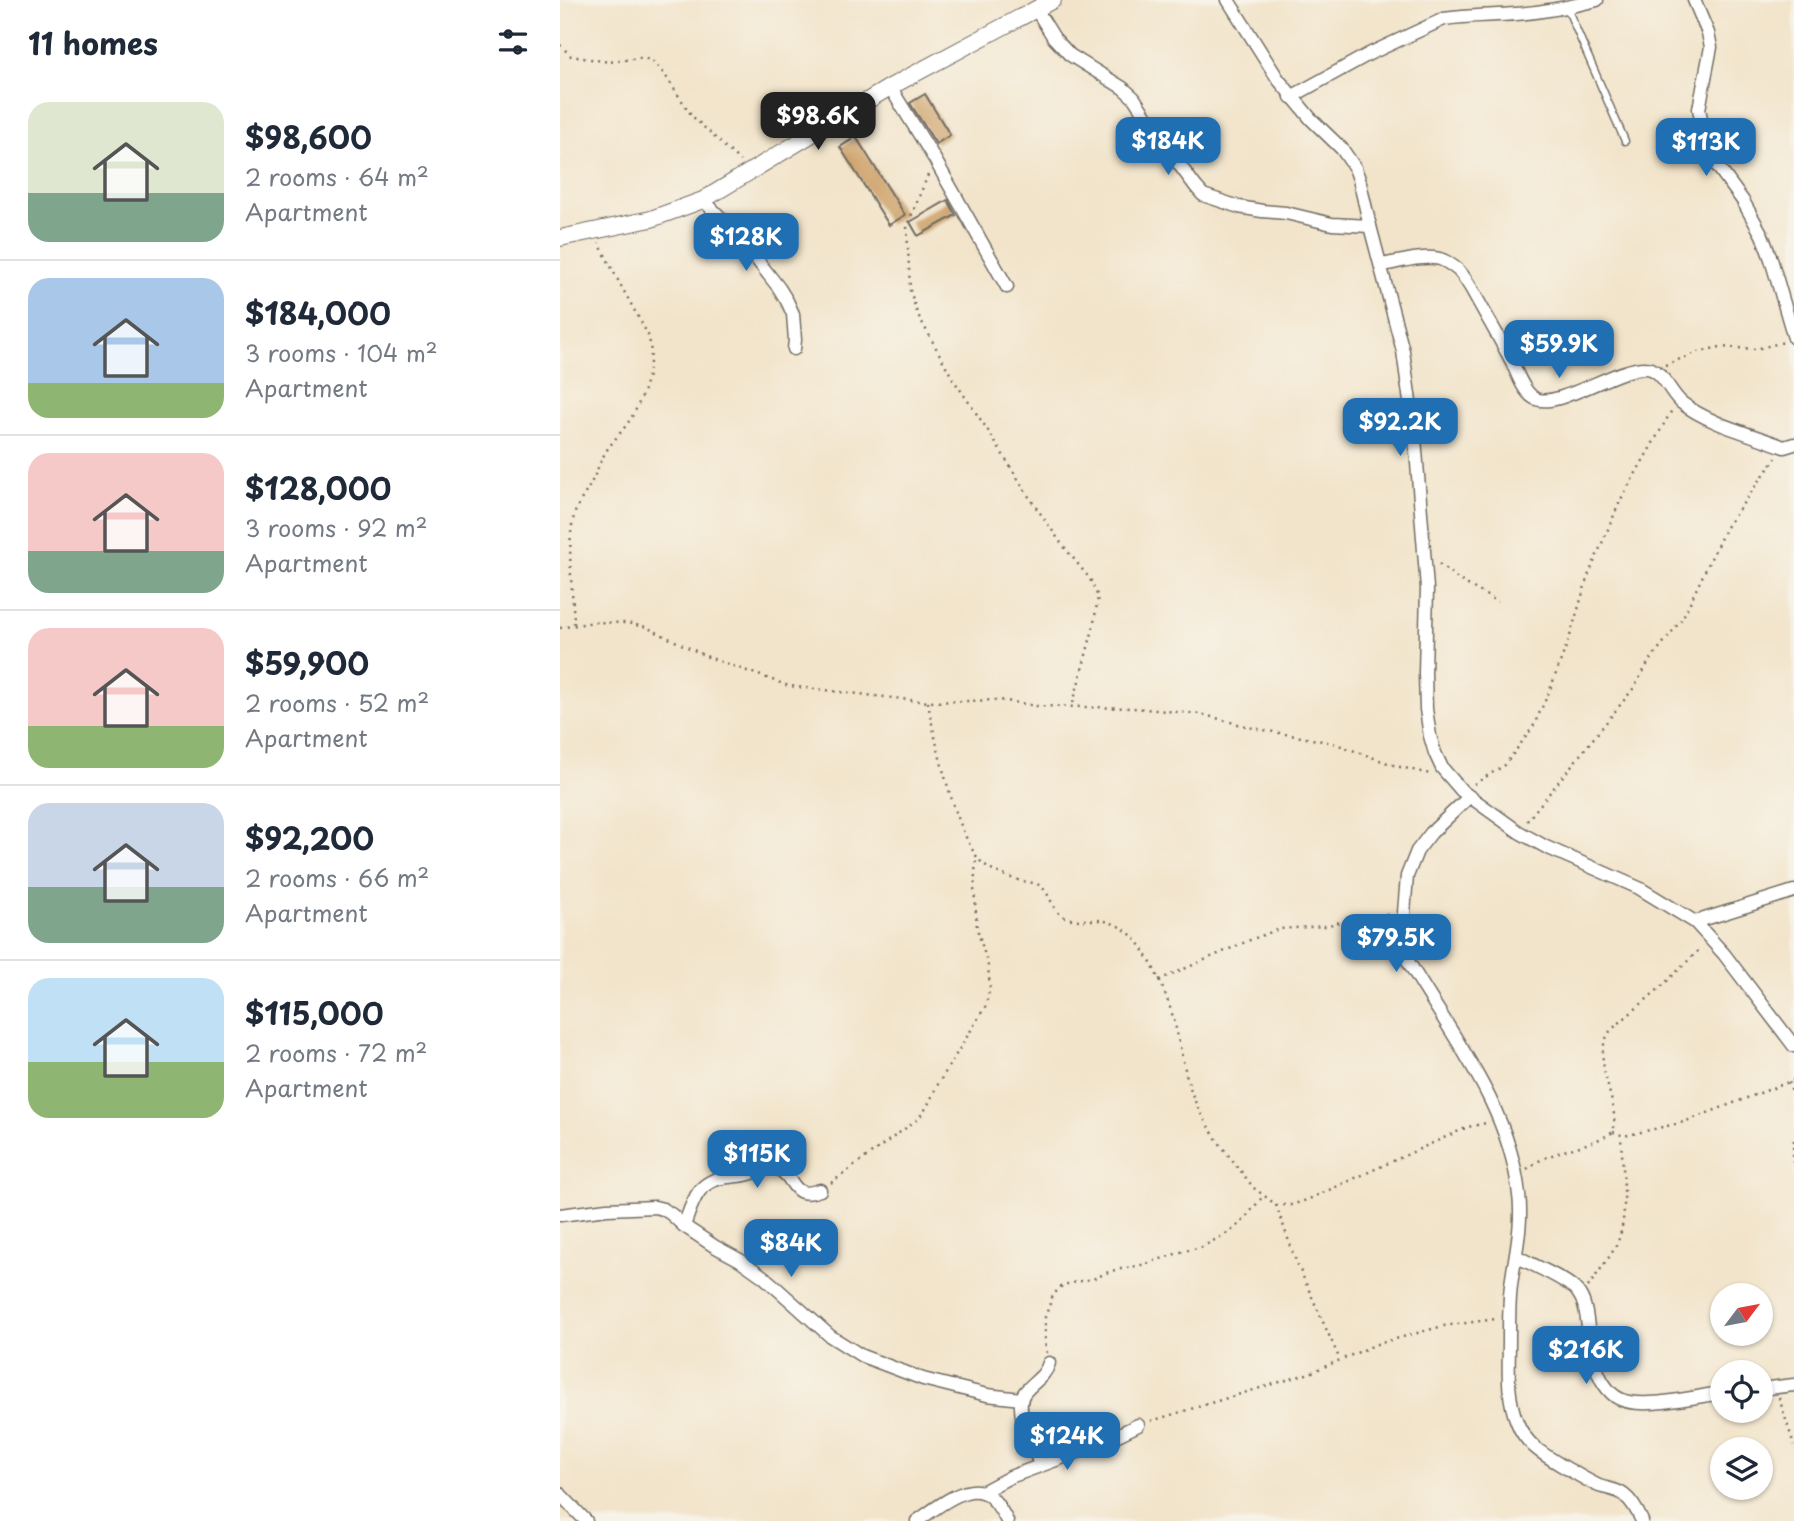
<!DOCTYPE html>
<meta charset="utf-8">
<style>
:root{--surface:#fff;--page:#f2f2f3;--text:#1f2937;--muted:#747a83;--line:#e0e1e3;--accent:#1f6fb2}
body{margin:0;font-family:"Playpen Sans",sans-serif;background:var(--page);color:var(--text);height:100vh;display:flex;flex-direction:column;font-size:26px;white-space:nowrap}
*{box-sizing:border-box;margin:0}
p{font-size:23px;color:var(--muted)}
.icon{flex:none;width:38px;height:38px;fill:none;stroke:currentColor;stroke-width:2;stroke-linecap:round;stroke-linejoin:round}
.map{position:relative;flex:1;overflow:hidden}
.details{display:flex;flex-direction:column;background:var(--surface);width:560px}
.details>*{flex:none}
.needle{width:46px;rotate:58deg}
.tools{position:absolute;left:1150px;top:1283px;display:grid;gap:14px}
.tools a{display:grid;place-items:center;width:63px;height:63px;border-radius:50%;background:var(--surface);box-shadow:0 2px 5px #0004;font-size:35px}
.price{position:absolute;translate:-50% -60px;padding:0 16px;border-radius:14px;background:var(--accent);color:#fff;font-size:23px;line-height:46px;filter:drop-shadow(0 2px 4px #0008)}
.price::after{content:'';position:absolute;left:50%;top:42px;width:21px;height:16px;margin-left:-10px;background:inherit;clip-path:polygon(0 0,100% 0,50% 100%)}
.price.current{background:#222;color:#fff}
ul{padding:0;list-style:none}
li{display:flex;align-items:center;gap:21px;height:175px;padding:0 28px}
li+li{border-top:2px solid var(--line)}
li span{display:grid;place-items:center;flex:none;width:196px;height:140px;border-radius:21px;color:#555}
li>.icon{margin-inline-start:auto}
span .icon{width:84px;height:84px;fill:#fffc;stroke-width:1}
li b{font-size:30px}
h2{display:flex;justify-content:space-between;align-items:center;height:84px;padding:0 28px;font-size:30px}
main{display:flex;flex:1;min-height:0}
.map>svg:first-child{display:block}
.building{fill:#cea26b}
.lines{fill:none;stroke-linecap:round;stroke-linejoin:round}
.lane-casing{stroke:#716c63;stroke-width:9}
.street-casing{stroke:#716c63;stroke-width:15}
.secondary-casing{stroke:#716c63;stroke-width:18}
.path{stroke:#716c63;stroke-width:2.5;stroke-dasharray:2 5;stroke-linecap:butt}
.lane{stroke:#fff;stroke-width:6}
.street{stroke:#fff;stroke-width:12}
.secondary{stroke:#fff;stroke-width:16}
</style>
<main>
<section class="details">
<h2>11 homes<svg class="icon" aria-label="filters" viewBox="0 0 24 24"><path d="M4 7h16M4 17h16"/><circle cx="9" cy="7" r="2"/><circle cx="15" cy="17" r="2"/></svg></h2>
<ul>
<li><span style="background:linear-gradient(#dfe7d0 65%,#7fa58c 0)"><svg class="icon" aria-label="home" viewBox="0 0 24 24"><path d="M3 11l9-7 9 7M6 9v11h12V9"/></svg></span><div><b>$98,600</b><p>2 rooms · 64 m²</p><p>Apartment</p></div></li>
<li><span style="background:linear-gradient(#a9c7e8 75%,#8fb573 0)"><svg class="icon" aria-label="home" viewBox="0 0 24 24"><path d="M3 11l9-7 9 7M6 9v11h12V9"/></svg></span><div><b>$184,000</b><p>3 rooms · 104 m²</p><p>Apartment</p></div></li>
<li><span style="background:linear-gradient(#f6c9c9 70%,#7fa58c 0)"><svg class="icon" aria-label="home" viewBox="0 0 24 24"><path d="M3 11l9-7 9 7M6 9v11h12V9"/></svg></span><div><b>$128,000</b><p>3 rooms · 92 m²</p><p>Apartment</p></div></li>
<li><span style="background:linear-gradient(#f6c9c9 70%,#8fb573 0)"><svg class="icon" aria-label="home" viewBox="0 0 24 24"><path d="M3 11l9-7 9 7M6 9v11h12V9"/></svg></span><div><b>$59,900</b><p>2 rooms · 52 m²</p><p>Apartment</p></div></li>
<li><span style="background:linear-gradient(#c9d6e8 60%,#7fa58c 0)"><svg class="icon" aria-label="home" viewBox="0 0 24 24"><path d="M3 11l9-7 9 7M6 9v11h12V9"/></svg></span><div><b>$92,200</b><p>2 rooms · 66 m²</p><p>Apartment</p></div></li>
<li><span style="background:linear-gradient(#bfe0f5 60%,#8fb573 0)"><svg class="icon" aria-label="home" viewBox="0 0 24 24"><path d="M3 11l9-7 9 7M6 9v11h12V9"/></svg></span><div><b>$115,000</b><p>2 rooms · 72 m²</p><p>Apartment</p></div></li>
</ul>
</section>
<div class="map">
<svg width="1234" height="1521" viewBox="0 0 1234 1521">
<rect width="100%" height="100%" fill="#f7f3e8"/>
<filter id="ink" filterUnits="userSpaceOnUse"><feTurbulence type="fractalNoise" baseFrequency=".0143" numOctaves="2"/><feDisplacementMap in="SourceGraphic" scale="14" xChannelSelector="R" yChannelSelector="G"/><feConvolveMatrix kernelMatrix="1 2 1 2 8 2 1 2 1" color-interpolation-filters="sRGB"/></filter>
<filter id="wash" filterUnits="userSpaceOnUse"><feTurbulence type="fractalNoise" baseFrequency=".00686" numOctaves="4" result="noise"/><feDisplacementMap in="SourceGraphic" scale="28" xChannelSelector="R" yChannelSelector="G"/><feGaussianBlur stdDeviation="1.57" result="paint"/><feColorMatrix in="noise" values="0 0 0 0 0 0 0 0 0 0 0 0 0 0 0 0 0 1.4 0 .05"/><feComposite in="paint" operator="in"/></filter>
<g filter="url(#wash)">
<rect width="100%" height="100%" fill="#f2e4ca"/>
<g id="blocks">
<g class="building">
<path d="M 365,94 L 390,135 L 376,144 L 350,103 Z"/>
<path d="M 296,137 L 345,215 L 329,225 L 280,147 Z"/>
<path d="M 388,200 L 396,215 L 358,236 L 350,222 Z"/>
</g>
</g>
</g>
<g filter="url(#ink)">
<use href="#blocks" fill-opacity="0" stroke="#716c63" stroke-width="2"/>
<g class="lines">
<defs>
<path id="lane" d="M 1007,8 L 1065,141"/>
<g id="street">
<path d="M 668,0 L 718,79 L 751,119 L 782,149 L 795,168 L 799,179 L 810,226 L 843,351 L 855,438 L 867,588 L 865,673 L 866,709 L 870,736 L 875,753 L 882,768 L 902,791 L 959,832 L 986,847 L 1079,888 L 1135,922 L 1164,954 L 1234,1046"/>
<path d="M 1134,0 L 1148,33 L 1151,47 L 1139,109 L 1145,138 L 1153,160 L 1183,201 L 1202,235 L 1211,259 L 1234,338"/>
<path d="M 476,9 L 494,38 L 510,55 L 563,88 L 574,98 L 601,140 L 636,187 L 643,195 L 679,207 L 702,211 L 726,213 L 772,224 L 810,226"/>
<path d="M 330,87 L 374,158 L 447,287"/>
<path d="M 731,97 L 809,54 L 884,19 C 908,15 932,16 956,14 C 983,12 1010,7 1037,0"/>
<path d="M 143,200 L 177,234 L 219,288 L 227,301 L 233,314 L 235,340 L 234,349"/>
<path d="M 822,265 C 840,262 862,255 880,259 C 886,261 893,266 898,270 C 908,280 914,294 921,306 C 931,324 942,343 952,362 C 957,373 963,391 974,398 C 995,411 1057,367 1085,368 C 1103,368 1109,393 1122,403 C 1149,424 1191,434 1224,447 L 1234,444"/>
<path d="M 909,797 L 871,833 L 857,851 L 847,876 L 842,937 L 848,961 C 891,1035 950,1107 959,1195 C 963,1225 955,1255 951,1285 C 949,1302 949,1321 949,1338 C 949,1366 946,1396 957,1422 C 966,1446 986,1456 1006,1468 C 1017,1474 1028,1481 1039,1486 C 1048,1489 1057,1489 1064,1495 C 1072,1501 1078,1512 1082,1521"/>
<path d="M 1135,922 L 1234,891"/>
<path d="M 0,1215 L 47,1209 L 95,1207 L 103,1209 L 111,1214 L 124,1226 L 154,1246 L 180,1260 L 204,1277 L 270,1336 L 302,1356 L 363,1379 L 427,1395 L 461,1399"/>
<path d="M 124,1226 C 133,1201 137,1180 168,1177 C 175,1176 182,1176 189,1174 C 198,1172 206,1165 216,1168 C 237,1176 229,1201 260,1190"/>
<path d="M 956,1256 C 972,1265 1007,1279 1017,1291 C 1028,1305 1026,1322 1030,1338 C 1032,1353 1036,1372 1044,1384 C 1048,1390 1053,1396 1060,1399 C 1082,1410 1136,1396 1162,1393"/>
<path d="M 1200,1389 L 1234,1385"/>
<path d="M 480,1464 C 473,1447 452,1408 465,1392 C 474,1381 485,1377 489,1363"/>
<path d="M 422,1492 L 450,1477 L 539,1444 L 578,1425"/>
<path d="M 0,1494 L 26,1521"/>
<path d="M 357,1521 C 372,1511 403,1485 422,1492 C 434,1496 441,1510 447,1521"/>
</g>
<path id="secondary" d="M 0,238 L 91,219 L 143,200 L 330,87 L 493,0"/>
</defs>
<use href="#lane" class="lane-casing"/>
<use href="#street" class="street-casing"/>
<use href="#secondary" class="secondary-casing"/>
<g class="path">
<path d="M 0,45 L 11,56 L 49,62 L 80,58 L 87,59 L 93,62 L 105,75 L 132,116 L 180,161"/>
<path d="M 368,175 L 347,226 L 350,290 L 357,313 L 393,379 L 427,429 L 471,500 L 501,543 L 530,579 L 538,597 L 533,629 L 512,707"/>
<path d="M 1105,365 L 1138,352 L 1160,347 L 1196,349 L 1224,342"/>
<path d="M 879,564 L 899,580 L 938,602"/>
<path d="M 14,624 C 13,594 6,544 14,516 C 16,506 24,496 29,487 C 35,476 39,464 45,453 C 53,440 64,430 71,418 C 84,398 96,357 88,335 L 60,284 L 39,243"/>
<path d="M 0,628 L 34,622 L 66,623 L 86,627 L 148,657 L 229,686 L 368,702 L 440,700 L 476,706 L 573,708 L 641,714 L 693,728 L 773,743 L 836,766 L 870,774"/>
<path d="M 368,702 C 373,734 399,848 425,865 C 435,872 447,877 458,880 C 465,882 473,882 479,885 C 491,892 491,911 505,917 C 515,921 526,920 537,920 C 555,921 571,932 581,946 C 596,969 608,998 615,1024 C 620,1046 624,1069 631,1091 C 641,1120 660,1144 678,1168 C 684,1174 689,1183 695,1189 C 702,1194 709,1199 716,1205 L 731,1205 L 747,1200 L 908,1127 L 926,1123"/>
<path d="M 914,784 L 945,765 L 973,727 L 989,692 L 1010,636 L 1028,576 L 1061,499 L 1112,410"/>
<path d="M 967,821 L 1073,689 L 1090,660 L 1122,619 L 1166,527 L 1216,458"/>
<path d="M 599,980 L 690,940 L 719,929 L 765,926 L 792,919 L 832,914"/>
<path d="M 1229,1082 L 1234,1101"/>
<path d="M 1053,1132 L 1064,1136 L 1124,1122 L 1234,1080"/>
<path d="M 1234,1140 L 1232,1155 L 1234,1167"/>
<path d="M 967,1169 C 991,1149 1026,1149 1053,1132 C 1061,1099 1028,1060 1051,1030 L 1101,987 L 1141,948"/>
<path d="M 271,1183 L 358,1119 L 367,1107 L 377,1086 L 425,1007 L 430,988 L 428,966 L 417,928 L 414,888 L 416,859"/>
<path d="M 716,1205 L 736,1261 L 780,1360"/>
<path d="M 1028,1287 C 1038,1272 1051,1257 1058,1241 C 1069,1215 1062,1164 1061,1136"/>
<path d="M 487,1353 L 485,1342 L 485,1317 L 493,1295 L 503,1285 L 535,1278 L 551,1271 L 586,1264 L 624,1251 L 642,1247 L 671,1231 L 682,1222 L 704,1195"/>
<path d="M 1219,1398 L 1234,1445"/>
<path d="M 591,1421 L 750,1373 L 817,1344 L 883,1326 L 936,1319"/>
</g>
<use href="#lane" class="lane"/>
<use href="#street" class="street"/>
<use href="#secondary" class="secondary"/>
</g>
</g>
</svg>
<div class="tools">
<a><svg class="needle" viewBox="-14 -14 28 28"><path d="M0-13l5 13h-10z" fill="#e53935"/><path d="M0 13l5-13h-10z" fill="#747a83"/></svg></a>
<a><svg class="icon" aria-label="locate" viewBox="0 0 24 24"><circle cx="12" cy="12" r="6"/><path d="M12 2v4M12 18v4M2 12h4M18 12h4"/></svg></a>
<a><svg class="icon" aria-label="layers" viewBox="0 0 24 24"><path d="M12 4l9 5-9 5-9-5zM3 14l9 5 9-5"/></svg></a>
</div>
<b class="price current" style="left:258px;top:152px">$98.6K</b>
<b class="price" style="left:608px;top:177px">$184K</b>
<b class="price" style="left:1146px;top:178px">$113K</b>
<b class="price" style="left:186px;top:273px">$128K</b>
<b class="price" style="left:999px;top:380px">$59.9K</b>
<b class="price" style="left:840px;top:458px">$92.2K</b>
<b class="price" style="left:836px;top:974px">$79.5K</b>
<b class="price" style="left:197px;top:1190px">$115K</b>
<b class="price" style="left:231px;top:1279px">$84K</b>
<b class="price" style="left:1026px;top:1386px">$216K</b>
<b class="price" style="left:507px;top:1472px">$124K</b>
</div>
</main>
